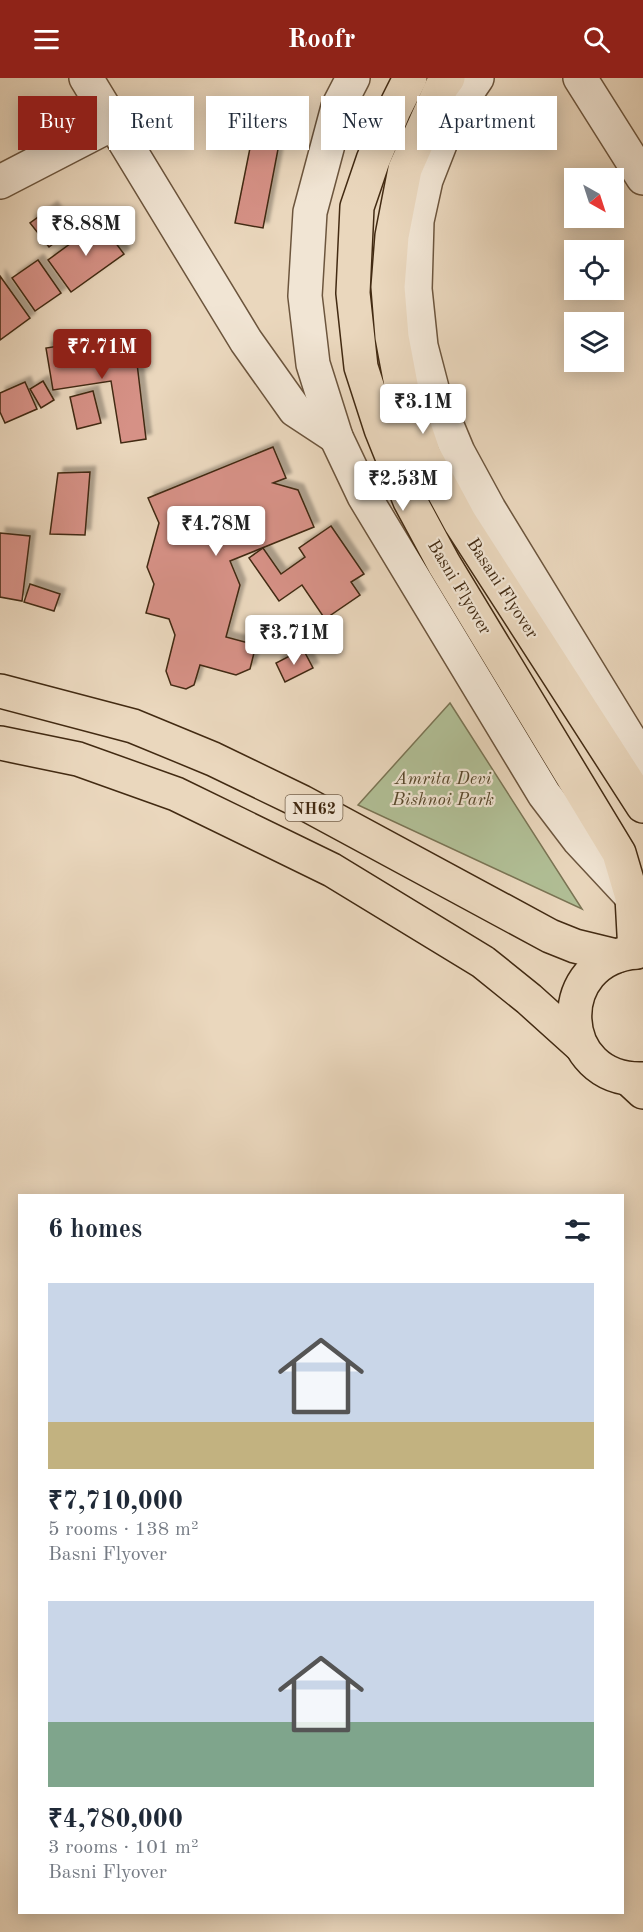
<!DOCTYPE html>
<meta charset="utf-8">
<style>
:root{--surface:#fff;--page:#f6f6f7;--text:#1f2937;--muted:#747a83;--accent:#8f2418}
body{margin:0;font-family:"Old Standard TT",serif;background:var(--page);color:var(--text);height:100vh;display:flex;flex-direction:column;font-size:22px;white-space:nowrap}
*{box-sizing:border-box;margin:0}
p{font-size:20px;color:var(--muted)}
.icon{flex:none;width:33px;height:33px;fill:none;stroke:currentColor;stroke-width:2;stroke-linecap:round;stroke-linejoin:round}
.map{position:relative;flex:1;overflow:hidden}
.drawer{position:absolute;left:18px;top:1116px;width:606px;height:720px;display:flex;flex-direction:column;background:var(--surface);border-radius:0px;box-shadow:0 3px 15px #0003}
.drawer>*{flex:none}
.top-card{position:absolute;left:18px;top:18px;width:608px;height:54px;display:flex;gap:12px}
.needle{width:39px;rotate:141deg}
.buttons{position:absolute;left:564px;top:90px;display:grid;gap:12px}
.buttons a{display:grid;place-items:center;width:60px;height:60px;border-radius:0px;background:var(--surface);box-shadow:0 3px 15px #0003;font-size:30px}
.price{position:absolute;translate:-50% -51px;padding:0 14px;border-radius:6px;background:#fff;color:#222;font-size:20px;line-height:39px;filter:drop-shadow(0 2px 3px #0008)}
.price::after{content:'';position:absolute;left:50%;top:36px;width:18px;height:14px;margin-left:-9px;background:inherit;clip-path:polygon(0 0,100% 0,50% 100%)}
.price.active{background:var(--accent);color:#fff}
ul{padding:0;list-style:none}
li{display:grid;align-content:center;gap:12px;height:318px;padding:0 30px}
li span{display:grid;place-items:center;height:186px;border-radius:0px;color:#555}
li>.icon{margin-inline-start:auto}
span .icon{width:108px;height:108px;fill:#fffc;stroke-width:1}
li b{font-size:26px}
h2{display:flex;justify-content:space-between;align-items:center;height:72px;padding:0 30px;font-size:26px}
.pill{padding:0 21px;border-radius:0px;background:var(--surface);box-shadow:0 3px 15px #0003;font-size:21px;line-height:54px}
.pill.active{background:var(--accent);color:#fff}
header{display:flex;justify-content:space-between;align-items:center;height:78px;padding:0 30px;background:var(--accent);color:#fff;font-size:27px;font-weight:800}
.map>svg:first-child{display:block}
.green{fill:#b1bf96;stroke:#7a7454;stroke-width:1.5}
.building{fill:#d69186;stroke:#422a12;stroke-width:1.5;filter:url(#shadow)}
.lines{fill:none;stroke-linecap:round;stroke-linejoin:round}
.minor-casing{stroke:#6c553d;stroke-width:36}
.major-casing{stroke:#422a12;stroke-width:36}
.highway-casing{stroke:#422a12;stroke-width:36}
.minor{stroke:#f1e5d4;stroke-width:33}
.major{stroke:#ead7bd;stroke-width:33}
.highway{stroke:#ead7bd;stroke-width:33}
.labels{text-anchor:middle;stroke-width:4.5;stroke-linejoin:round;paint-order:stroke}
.shield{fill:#f1e5d4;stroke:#76624c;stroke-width:1.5}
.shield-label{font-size:16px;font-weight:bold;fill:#422a12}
.street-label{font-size:18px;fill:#422a12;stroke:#f1e5d4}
.park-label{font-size:18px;font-style:italic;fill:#58482c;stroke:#f1e5d4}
</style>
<header><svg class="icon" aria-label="menu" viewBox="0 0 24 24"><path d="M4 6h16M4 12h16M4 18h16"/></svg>Roofr<svg class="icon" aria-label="search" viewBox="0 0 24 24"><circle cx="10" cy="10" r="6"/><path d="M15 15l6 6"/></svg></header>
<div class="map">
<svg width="643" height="1854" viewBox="0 0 643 1854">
<defs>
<filter id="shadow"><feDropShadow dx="5.5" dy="-5.5" stdDeviation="1.5" flood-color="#0004"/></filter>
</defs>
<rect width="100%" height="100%" fill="#ead7bd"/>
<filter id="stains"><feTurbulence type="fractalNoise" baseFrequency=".00333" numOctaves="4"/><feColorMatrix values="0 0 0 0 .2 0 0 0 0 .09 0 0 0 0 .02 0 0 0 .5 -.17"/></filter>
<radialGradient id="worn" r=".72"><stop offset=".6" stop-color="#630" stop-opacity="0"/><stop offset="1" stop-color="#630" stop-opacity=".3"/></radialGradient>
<path class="green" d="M 450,625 L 582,831 L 358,727 Z"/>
<g class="building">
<path d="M 256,40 L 283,45 L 263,150 L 235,145 Z"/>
<path d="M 52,129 L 70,153 L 49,169 L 30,145 Z"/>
<path d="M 100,144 L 124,176 L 71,214 L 48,182 Z"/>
<path d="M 38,182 L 61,215 L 35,233 L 12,200 Z"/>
<path d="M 0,198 L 30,240 L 0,262 Z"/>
<path d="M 108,260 L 111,281 L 136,277 L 146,361 L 121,365 L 111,303 L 53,312 L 46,270 Z"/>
<path d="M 43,303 L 54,322 L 41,330 L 30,311 Z"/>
<path d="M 25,304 L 37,331 L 5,345 L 0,334 L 0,315 Z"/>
<path d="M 93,313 L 101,345 L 77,351 L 70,319 Z"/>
<path d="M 273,369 L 286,400 L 273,405 L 298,412 L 314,449 L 230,483 L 240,507 L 226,559 L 256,567 L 250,591 L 236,597 L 200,587 L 194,607 L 186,611 L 171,607 L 166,593 L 175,557 L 169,541 L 146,535 L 154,506 L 147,489 L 159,445 L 148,420 Z"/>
<path d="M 90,394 L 85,457 L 50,456 L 58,395 Z"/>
<path d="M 331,448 L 364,496 L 351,504 L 360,517 L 325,541 L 302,507 L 279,523 L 249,480 L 263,470 L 281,496 L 305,479 L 299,470 Z"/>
<path d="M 0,455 L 30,458 L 22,523 L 0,519 Z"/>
<path d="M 30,506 L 60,516 L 54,533 L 24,524 Z"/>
<path d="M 303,571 L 313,590 L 285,604 L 276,585 Z"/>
</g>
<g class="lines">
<defs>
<g id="minor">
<path d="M 86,0 L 246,263 L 295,332 L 336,359"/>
<path d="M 353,0 L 338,29 L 310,134 L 305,218 L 313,286 L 336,359 L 364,418 L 544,716 L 579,762 L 632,819"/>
<path d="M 477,0 L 451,38 L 426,102 L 417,143 L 415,211 L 421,268 L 433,314 L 458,374 L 489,431 L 643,683"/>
<path d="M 580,0 L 643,100"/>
<path d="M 0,104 L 114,45"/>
</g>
<g id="major">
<path d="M 410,0 L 394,32 L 373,82 L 357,129 L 353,215 L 361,289 L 381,351 L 410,423 L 444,486 L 619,775 L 632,819 L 635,874"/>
<path d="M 448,0 L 442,8 L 405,91 L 392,158 L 388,209 L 392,259 L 402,312 L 424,377 L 460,444 L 643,728"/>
<path d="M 637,874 C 551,880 555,1004 643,1001"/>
</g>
<g id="highway">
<path d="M 0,613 L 133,648 L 213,681 L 302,724 L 550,858 L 575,868 L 616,878"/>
<path d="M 0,665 L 78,681 L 176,716 L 332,792 L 483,884 L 529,921 L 580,967"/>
<path d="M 629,1001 L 643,1014"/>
</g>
</defs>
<use href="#minor" class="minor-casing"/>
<use href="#major" class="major-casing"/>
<use href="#highway" class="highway-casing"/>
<use href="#minor" class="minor"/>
<use href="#major" class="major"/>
<use href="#highway" class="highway"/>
</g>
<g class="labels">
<rect class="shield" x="285.5" y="717" width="57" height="26" rx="4.5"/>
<g class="shield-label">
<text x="314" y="736">NH62</text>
</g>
<g class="street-label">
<text transform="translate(460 509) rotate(59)" y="6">Basni Flyover</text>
<text transform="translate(503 510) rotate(57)" y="6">Basani Flyover</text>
</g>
<g class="park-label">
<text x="443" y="706">Amrita Devi<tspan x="443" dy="21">Bishnoi Park</tspan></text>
</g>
</g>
<rect width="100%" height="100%" filter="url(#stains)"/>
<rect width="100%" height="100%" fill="url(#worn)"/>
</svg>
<div class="buttons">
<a><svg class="needle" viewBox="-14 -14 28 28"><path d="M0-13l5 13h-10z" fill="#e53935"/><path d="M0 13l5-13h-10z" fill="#747a83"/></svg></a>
<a><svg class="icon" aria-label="locate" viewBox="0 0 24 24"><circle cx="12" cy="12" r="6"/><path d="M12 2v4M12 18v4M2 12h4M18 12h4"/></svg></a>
<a><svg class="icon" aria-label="layers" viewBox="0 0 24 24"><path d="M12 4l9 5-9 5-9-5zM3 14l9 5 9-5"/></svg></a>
</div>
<b class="price" style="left:86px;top:179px">₹8.88M</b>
<b class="price active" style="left:102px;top:302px">₹7.71M</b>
<b class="price" style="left:423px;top:357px">₹3.1M</b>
<b class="price" style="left:403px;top:434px">₹2.53M</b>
<b class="price" style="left:216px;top:479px">₹4.78M</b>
<b class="price" style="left:294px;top:588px">₹3.71M</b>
<div class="top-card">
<a class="pill active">Buy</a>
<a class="pill">Rent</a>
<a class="pill">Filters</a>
<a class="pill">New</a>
<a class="pill">Apartment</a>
</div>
<section class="drawer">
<h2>6 homes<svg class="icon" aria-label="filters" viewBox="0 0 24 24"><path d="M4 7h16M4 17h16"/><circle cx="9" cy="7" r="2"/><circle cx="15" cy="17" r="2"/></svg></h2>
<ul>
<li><span style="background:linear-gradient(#c9d6e8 75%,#c2b280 0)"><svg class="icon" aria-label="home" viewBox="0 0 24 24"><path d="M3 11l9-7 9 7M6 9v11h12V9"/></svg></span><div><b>₹7,710,000</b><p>5 rooms · 138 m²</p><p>Basni Flyover</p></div></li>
<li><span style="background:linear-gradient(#c9d6e8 65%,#7fa58c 0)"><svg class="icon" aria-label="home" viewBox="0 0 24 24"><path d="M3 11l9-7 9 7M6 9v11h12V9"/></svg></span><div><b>₹4,780,000</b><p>3 rooms · 101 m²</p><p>Basni Flyover</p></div></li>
</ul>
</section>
</div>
